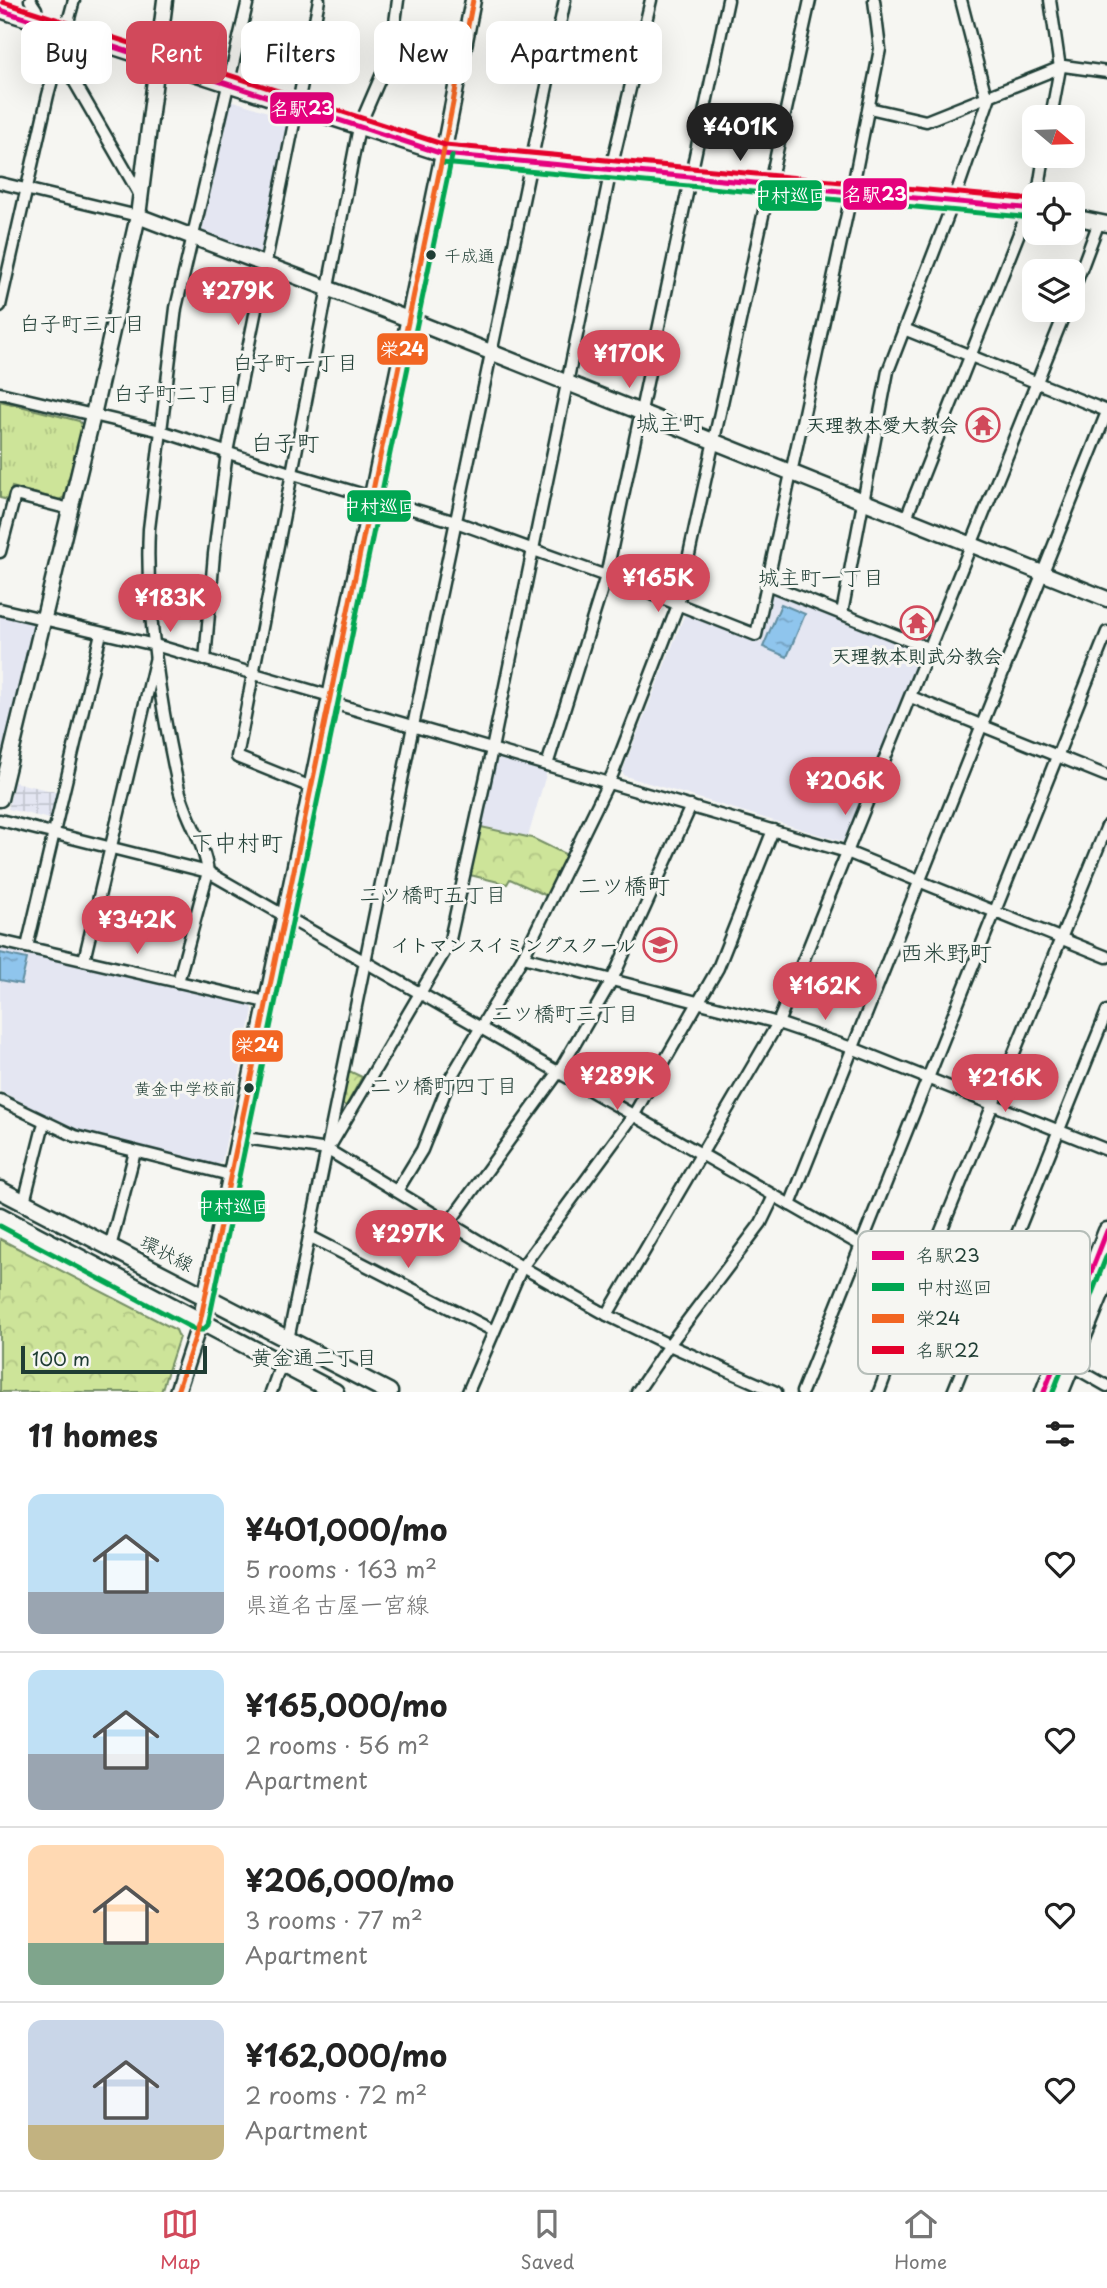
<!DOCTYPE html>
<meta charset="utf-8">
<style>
:root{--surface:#fff;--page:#f6f6f6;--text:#222;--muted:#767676;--line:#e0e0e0;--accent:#d1495b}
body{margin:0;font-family:"Playpen Sans","Klee One",sans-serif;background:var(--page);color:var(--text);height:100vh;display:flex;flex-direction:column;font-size:26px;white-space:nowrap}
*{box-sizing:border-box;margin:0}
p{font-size:23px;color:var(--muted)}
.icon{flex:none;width:38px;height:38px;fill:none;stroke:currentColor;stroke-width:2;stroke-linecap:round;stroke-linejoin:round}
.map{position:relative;height:1392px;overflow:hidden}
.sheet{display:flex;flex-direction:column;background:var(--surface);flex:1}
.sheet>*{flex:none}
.banner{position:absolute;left:21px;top:21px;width:700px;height:63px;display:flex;gap:14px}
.needle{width:46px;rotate:109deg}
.tools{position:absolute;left:1022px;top:105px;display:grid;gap:14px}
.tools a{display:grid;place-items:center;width:63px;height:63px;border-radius:14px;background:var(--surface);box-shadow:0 7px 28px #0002;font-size:35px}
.scale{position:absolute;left:21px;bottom:18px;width:186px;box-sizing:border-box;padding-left:7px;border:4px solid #1f3d34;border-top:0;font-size:19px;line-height:24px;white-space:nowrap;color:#1f3d34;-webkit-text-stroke:5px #f6f6f2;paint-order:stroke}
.price{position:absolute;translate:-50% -60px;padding:0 16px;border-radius:24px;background:var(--accent);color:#fff;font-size:23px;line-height:46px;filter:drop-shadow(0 2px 4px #0008)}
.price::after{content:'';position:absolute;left:50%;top:42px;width:21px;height:16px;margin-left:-10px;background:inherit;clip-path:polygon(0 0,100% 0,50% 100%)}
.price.on{background:#222;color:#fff}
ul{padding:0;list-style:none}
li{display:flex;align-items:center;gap:21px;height:175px;padding:0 28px}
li+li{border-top:2px solid var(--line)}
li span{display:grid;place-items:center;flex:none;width:196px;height:140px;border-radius:14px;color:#555}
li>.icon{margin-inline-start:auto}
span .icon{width:84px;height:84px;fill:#fffc;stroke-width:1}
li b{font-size:30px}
h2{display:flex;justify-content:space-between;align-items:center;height:84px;padding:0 28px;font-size:30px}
.chip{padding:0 24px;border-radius:14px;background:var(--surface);box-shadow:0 7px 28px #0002;font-size:24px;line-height:63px}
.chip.on{background:var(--accent);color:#fff}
.tabs{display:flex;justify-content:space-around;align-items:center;height:98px;border-top:2px solid var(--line);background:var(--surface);font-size:19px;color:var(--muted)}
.tabs a{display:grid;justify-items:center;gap:4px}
.tabs .on{color:var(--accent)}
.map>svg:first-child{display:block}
.built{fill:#e4e6f2}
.industrial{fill:url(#industrial-grid)}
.grass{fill:url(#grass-tufts);stroke:#769066;stroke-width:2}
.park{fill:url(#park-crowns);stroke:#769066;stroke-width:2}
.water{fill:url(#water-ripples);stroke:#628fa3;stroke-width:2}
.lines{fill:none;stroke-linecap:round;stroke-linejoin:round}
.street-casing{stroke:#1f3d34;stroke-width:15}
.secondary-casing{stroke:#1f3d34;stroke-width:19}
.primary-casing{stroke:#1f3d34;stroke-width:21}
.street{stroke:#f6f6f2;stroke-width:10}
.secondary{stroke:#f6f6f2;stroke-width:14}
.primary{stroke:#f6f6f2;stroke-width:16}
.bus-1-casing{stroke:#f6f6f2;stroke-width:10}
.bus-2-casing{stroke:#f6f6f2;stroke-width:10}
.bus-3-casing{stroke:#f6f6f2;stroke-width:10}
.bus-4-casing{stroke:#f6f6f2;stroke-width:10}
.bus-1{stroke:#e5007d;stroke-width:5}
.bus-2{stroke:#00a651;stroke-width:5}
.bus-3{stroke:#f26522;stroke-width:5}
.bus-4{stroke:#e4002b;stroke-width:5}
.bus-dot{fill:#1f3d34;stroke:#f6f6f2;stroke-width:2.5}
.labels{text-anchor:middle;stroke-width:6;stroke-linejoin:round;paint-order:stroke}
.bus-label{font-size:17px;fill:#1f3d34;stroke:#f6f6f2;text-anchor:start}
.poi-label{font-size:19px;font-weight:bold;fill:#1f3d34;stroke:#f6f6f2;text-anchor:end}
.street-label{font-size:19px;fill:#1f3d34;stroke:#f6f6f2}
.neighbourhood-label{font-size:21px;fill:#1f3d34;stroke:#f6f6f2}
.quarter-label{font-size:23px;fill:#1f3d34;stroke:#f6f6f2}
.key{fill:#f6f6f2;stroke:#b6beb9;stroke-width:2}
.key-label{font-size:19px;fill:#1f3d34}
.line-badge{stroke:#f6f6f2;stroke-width:2.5}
.badge-label{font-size:19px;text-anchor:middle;font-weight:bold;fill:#fff}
</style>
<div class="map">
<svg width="1107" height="1392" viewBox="0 0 1107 1392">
<defs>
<pattern id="industrial-grid" width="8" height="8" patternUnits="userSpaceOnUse" patternTransform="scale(1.75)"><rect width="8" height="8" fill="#e4e6f2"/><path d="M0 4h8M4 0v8" fill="none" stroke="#c3c6d0"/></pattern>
<pattern id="grass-tufts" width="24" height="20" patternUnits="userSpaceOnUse" patternTransform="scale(1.75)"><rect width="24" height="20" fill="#cde499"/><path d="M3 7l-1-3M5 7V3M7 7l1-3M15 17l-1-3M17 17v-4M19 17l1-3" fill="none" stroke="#b0c484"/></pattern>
<pattern id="park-crowns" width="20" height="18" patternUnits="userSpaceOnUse" patternTransform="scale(1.75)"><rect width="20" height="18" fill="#cde499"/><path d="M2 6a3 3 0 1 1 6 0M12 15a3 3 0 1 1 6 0" fill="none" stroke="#b0c484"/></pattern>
<pattern id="water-ripples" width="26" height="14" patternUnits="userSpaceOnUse" patternTransform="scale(1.75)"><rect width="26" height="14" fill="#8fc5ed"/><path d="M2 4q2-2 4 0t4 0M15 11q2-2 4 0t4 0" fill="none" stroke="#74a1c1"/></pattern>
</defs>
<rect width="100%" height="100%" fill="#f6f6f2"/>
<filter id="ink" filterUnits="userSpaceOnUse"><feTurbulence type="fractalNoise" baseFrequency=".0143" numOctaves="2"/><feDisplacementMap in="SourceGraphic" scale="14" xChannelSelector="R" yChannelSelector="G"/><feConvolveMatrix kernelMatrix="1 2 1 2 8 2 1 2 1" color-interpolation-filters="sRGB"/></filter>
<g filter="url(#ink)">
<g class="built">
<path d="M 234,101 L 289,119 L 262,251 L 257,254 L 204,232 L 200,227 L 229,104 Z"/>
<path d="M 774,591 L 920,649 L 922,653 L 847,840 L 844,842 L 625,776 L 622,772 L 684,616 L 688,614 L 760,643 L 770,595 Z"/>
<path d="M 0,614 L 30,621 L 34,626 L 0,768 Z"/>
<path d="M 505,758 L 547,771 L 528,837 L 481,827 L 494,761 Z"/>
<path d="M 0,946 L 251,1004 L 253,1010 L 222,1161 L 216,1166 L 74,1130 L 0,1091 Z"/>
</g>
<path class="industrial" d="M 14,782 L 60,793 L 54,820 L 8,809 Z"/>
<path class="grass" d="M 0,401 L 79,421 L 83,426 L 64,497 L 59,500 L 12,487 L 8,500 L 0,498 Z"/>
<g class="park">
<path d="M 481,827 L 532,838 L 567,855 L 547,896 L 510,879 L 507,884 L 470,875 Z"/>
<path d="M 347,1070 L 362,1077 L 346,1106 L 340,1103 Z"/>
<path d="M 0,1239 L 176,1330 L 179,1337 L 161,1392 L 0,1392 Z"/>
</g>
<g class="water">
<path d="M 781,604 L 805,614 L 787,657 L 763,647 Z"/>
<path d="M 0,953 L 27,959 L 21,984 L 0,980 Z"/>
</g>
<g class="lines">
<defs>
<g id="street">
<path d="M 30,0 L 36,9 L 39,23"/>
<path d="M 961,0 L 986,97"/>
<path d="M 1050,0 L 1060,68 L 1051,117"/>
<path d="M 59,55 L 141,197"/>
<path d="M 869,108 L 926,121 L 1064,66 L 1107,72"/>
<path d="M 0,183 L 138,216"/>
<path d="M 1038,194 L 1044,156"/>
<path d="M 1073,291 L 1099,222"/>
<path d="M 0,306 L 48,95 L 74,0"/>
<path d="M 904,329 L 1107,411"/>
<path d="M 0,393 L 161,431 L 290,473 L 456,522 L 606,576 L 756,635 L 852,191 L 880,49 L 874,0"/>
<path d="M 906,518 L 1029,208"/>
<path d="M 0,552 L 15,495 L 70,509"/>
<path d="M 767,584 L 930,649"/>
<path d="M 0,609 L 155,645 L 330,696"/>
<path d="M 842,613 L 888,371 L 954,200 L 990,96"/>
<path d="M 205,660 L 214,554 L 227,452 L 319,0"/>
<path d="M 911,697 L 1107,776"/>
<path d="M 329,702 L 847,852 L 1107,957"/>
<path d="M 547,765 L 606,576 L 728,0"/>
<path d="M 311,787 L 237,757 L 359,127 L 391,53 L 398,0"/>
<path d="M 0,820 L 208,872 L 1107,1386"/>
<path d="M 0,941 L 266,1002"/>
<path d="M 27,947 L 101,633"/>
<path d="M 523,957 L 778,1023 L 852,1048 L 1107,1150"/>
<path d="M 84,960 L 155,661"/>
<path d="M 178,982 L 208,872 C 204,841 184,815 178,785 C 161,708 145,608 149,529 L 176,308 L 248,0"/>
<path d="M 0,1100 L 75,1136 L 230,1175"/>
<path d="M 238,1137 L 328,1150 L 522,1267 L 607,1315 L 669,1345 L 776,1392"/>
<path d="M 332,1143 L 449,944 L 492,749 L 611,169 L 651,0"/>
<path d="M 397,1191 L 422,1150 L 451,1077 L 523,957 L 613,773 L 678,605 L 810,0"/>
<path d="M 24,1202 L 44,1123"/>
<path d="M 790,1205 L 1107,412"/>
<path d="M 449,1223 L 558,1073 L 612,980 L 691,806"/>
<path d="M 309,1236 L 494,1331"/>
<path d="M 110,1247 L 135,1152"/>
<path d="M 607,1315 L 778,1023 L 1066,310"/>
<path d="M 288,1340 L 413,726 L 565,0"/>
<path d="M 271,1392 L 281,1364"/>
<path d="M 468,1392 L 522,1267 L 633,1116 L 718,968 L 773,830"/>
<path d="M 637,1392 L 669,1345 L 761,1223 L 774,1196"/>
<path d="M 802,1392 L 1107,632"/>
<path d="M 879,1392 L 921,1280 L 1107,826"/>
<path d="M 953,1392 L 1107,1011"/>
</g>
<g id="secondary">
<path d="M 0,10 L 443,154 L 1034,209"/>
<path d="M 138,216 L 408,319 L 1107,599"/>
<path d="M 1073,217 L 1107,224"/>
<path d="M 0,799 L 93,415 L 138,216 L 165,0"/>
<path d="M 177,1392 L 200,1322 L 443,154 L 473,0"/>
</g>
<g id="primary">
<path d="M 0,1190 L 389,1392"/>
<path d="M 0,1216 L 335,1392"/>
<path d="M 1044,1392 L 1107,1231"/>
<path d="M 1060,1392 L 1107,1277"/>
</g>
</defs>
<use href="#street" class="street-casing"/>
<use href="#secondary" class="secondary-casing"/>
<use href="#primary" class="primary-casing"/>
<use href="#street" class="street"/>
<use href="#secondary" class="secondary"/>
<use href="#primary" class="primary"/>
<defs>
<g id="bus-1">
<path d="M 0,10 L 443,154 L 1034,209"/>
<path d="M 1044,1392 L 1107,1231"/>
</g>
<g id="bus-2">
<path d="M 442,163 L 1033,218"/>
<path d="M 0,1226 L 196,1330 L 203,1330 L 208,1325 L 452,156"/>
<path d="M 1053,1392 L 1107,1255"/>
</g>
<path id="bus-3" d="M 177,1392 L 200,1322 L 443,154 L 473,0"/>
<path id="bus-4" d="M 3,2 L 445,145 L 1034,200"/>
</defs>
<use href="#bus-1" class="bus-1-casing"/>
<use href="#bus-2" class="bus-2-casing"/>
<use href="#bus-3" class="bus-3-casing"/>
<use href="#bus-4" class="bus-4-casing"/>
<use href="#bus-1" class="bus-1"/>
<use href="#bus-2" class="bus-2"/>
<use href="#bus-3" class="bus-3"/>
<use href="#bus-4" class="bus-4"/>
</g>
</g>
<defs>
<symbol id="temple-ring" viewBox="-11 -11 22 22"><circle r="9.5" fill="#f6f6f2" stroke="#d1495b" stroke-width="1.5"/><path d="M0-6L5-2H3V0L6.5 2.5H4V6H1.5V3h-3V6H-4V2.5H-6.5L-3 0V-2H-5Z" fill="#d1495b"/></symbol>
<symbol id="university-ring" viewBox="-11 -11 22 22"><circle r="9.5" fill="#f6f6f2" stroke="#d1495b" stroke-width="1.5"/><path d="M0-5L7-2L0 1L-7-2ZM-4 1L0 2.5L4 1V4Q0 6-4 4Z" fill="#d1495b"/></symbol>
</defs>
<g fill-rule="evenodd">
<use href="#temple-ring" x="964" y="406" width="38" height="38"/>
<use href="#temple-ring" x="898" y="604" width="38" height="38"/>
<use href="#university-ring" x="641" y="926" width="38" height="38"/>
</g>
<g class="bus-dot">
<circle cx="431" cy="255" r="6"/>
<circle cx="249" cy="1088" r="6"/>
</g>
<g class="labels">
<g class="bus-label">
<text x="444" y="262">千成通</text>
<text x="236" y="1095" text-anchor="end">黄金中学校前</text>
</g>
<g class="poi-label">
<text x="958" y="432">天理教本愛大教会</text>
<text x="917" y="663" text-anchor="middle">天理教本則武分教会</text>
<text x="636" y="952">イトマンスイミングスクール</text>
</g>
<g class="street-label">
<text transform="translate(167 1253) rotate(27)" y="7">環状線</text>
</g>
<g class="neighbourhood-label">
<text x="82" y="331">白子町三丁目</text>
<text x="295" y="370">白子町一丁目</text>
<text x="176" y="401">白子町二丁目</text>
<text x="821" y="585">城主町一丁目</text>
<text x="433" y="902">二ツ橋町五丁目</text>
<text x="565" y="1021">二ツ橋町三丁目</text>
<text x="444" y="1093">二ツ橋町四丁目</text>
<text x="314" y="1365">黄金通二丁目</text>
</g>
<g class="quarter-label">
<text x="670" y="431">城主町</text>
<text x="285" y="451">白子町</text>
<text x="237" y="851">下中村町</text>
<text x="624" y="894">二ツ橋町</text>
<text x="946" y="961">西米野町</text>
</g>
</g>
<rect x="858" y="1231" width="232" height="143" rx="10" class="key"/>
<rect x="872" y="1251" width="32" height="9" fill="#e5007d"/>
<rect x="872" y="1283" width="32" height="8" fill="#00a651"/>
<rect x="872" y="1314" width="32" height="9" fill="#f26522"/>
<rect x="872" y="1346" width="32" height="8" fill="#e4002b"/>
<g class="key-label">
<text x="916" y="1262">名駅23</text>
<text x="916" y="1294">中村巡回</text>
<text x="916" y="1325">栄24</text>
<text x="916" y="1357">名駅22</text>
</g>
<g class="line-badge">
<rect x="269" y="91" width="66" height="34" rx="7" fill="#e5007d"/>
<rect x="842" y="177" width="66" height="34" rx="7" fill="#e5007d"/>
<rect x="757" y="179" width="66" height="33" rx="7" fill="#00a651"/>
<rect x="376" y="332" width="53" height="34" rx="7" fill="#f26522"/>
<rect x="346" y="489" width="66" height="34" rx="7" fill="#00a651"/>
<rect x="231" y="1029" width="53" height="34" rx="7" fill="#f26522"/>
<rect x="200" y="1189" width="66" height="34" rx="7" fill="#00a651"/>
</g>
<g class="badge-label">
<text x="302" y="115">名駅23</text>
<text x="875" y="201">名駅23</text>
<text x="790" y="202">中村巡回</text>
<text x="402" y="356">栄24</text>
<text x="379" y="513">中村巡回</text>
<text x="257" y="1052">栄24</text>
<text x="233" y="1213">中村巡回</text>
</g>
</svg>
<div class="tools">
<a><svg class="needle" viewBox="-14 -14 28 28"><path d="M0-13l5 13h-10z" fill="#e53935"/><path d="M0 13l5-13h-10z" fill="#767676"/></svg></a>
<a><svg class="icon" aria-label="locate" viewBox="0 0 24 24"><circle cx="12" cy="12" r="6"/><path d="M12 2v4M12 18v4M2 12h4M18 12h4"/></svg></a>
<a><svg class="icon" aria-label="layers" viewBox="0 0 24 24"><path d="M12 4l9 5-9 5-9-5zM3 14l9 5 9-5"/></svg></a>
</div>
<div class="scale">100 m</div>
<b class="price on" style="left:740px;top:163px">¥401K</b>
<b class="price" style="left:238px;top:327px">¥279K</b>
<b class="price" style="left:629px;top:390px">¥170K</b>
<b class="price" style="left:658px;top:614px">¥165K</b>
<b class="price" style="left:170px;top:634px">¥183K</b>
<b class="price" style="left:845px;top:817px">¥206K</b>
<b class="price" style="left:137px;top:956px">¥342K</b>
<b class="price" style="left:825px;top:1022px">¥162K</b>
<b class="price" style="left:617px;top:1112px">¥289K</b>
<b class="price" style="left:1005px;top:1114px">¥216K</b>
<b class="price" style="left:408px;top:1270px">¥297K</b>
<div class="banner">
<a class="chip">Buy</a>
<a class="chip on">Rent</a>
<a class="chip">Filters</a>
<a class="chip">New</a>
<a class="chip">Apartment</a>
</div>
</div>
<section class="sheet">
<h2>11 homes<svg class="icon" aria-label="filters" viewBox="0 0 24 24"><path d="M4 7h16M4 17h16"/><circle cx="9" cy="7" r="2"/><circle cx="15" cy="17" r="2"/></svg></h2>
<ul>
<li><span style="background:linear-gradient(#bfe0f5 70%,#9aa5b1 0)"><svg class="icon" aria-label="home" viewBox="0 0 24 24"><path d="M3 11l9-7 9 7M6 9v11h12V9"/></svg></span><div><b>¥401,000/mo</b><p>5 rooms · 163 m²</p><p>県道名古屋一宮線</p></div><svg class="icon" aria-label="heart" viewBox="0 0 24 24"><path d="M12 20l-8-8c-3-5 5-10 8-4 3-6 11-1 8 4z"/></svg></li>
<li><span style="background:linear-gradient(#bfe0f5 60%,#9aa5b1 0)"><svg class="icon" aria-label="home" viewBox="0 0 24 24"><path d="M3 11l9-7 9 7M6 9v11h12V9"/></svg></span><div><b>¥165,000/mo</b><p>2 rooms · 56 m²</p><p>Apartment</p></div><svg class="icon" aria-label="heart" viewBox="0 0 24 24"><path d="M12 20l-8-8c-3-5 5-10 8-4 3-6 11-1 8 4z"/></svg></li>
<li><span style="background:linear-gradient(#ffd9b3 70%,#7fa58c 0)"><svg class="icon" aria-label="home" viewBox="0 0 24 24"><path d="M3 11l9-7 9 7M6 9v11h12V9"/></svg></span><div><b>¥206,000/mo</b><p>3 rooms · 77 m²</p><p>Apartment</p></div><svg class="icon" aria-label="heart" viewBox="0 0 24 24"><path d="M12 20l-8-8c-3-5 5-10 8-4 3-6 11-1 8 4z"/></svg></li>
<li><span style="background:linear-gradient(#c9d6e8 75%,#c2b280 0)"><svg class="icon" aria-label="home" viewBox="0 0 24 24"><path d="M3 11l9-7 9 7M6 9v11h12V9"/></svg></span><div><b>¥162,000/mo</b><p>2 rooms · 72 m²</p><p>Apartment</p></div><svg class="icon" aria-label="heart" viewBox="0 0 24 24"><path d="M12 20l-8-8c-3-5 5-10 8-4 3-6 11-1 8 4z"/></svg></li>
</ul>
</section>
<nav class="tabs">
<a class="on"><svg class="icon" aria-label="map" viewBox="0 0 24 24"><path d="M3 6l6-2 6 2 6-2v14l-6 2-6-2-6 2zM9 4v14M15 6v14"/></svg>Map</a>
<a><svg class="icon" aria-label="saved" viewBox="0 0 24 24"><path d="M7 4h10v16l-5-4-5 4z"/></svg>Saved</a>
<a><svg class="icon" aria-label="home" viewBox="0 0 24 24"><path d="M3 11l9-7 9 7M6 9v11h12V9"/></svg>Home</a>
</nav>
